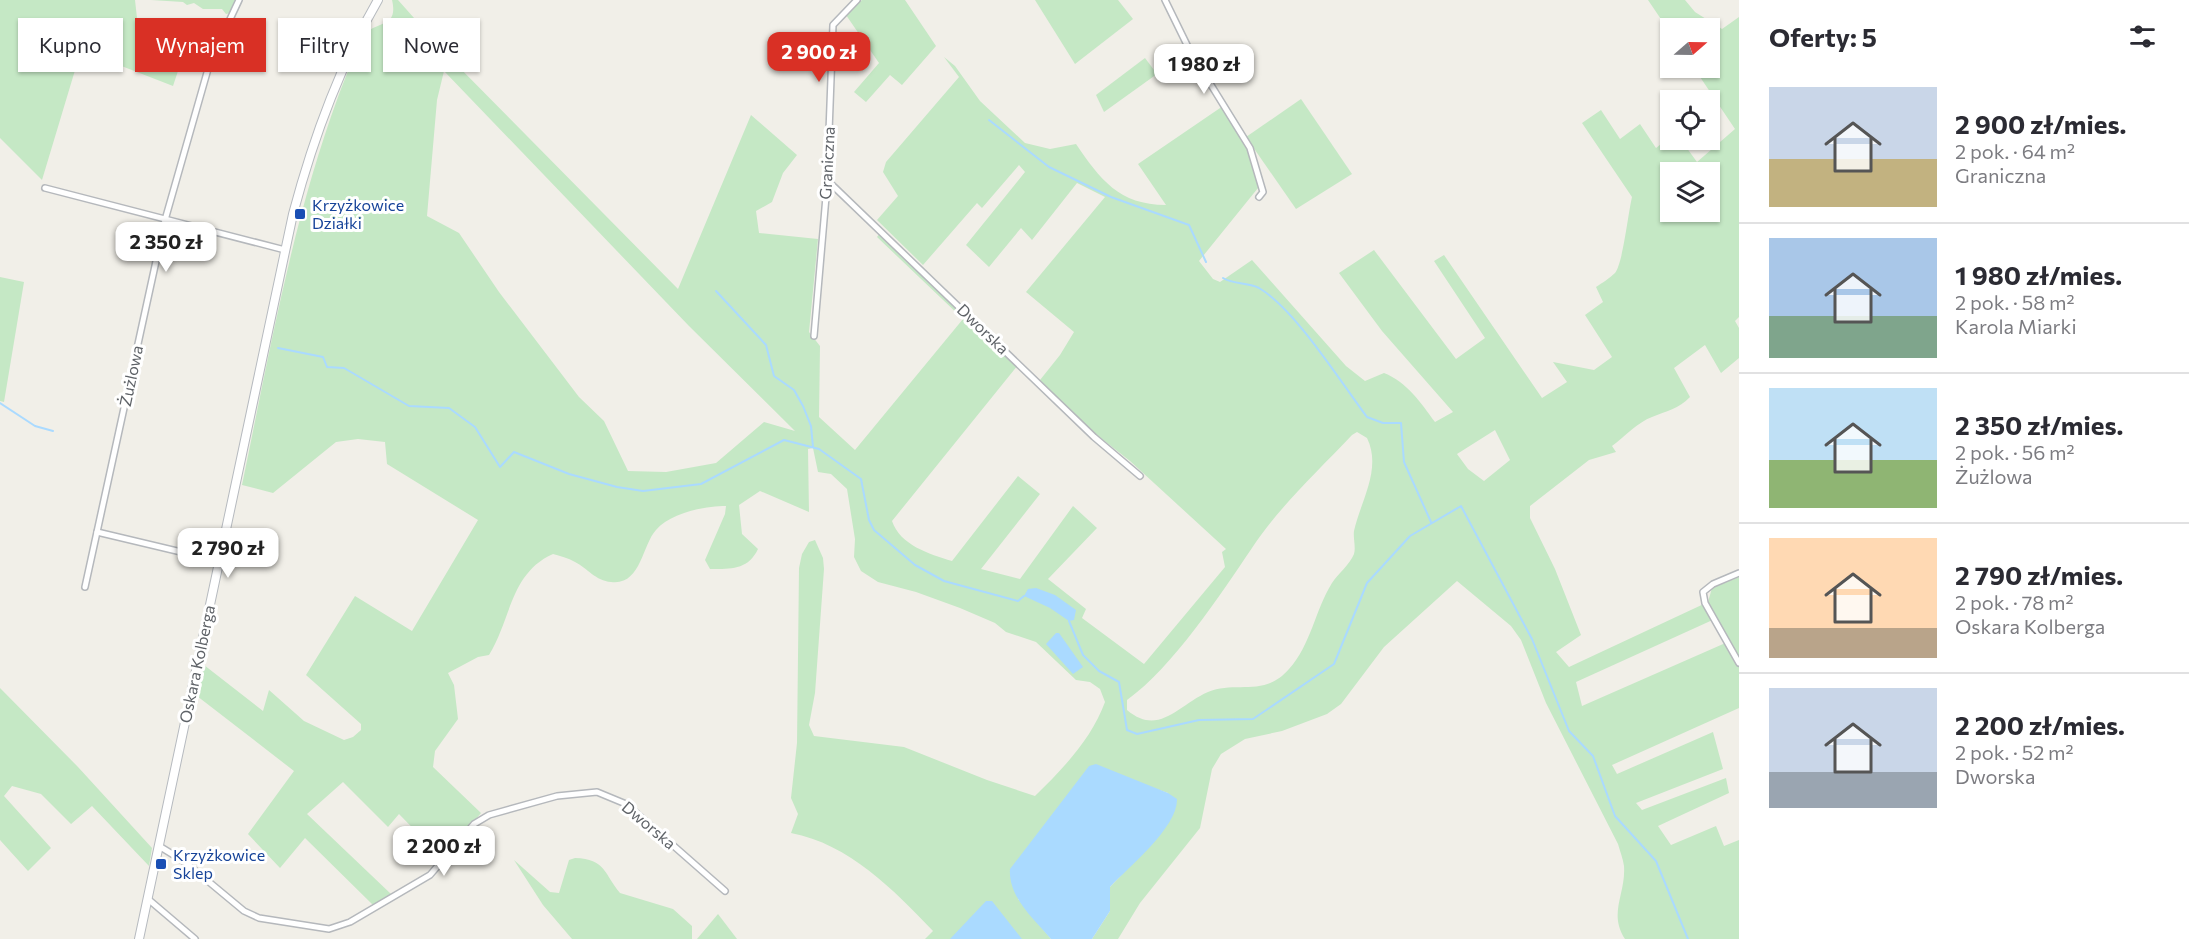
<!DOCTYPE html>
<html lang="pl">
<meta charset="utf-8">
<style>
:root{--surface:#fff;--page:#f2f2f3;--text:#2b2b33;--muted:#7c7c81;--line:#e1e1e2;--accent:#d93025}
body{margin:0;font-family:Commissioner,sans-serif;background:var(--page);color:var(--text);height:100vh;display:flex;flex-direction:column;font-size:22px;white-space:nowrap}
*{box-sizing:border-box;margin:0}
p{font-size:20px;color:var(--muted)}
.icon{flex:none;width:33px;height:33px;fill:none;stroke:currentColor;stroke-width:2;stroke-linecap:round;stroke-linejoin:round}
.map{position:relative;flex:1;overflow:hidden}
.panel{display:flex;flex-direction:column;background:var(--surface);width:450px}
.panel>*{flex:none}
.guide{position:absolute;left:18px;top:18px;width:570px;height:54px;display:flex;gap:12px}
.needle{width:39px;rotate:70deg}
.buttons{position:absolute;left:1660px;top:18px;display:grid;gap:12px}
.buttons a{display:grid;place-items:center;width:60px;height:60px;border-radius:0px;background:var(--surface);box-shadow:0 2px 4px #0004;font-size:30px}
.price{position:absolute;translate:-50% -51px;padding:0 14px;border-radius:12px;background:#fff;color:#222;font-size:20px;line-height:39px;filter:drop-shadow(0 2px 3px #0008)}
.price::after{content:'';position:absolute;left:50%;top:36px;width:18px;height:14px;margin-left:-9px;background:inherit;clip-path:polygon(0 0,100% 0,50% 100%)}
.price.current{background:var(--accent);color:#fff}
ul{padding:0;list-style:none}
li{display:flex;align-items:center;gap:18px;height:150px;padding:0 30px}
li+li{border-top:2px solid var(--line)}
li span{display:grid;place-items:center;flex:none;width:168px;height:120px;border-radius:0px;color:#555}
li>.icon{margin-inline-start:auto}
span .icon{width:72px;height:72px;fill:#fffc;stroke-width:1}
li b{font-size:26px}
h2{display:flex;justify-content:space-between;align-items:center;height:72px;padding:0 30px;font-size:26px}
.pill{padding:0 21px;border-radius:0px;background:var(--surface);box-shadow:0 2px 4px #0004;font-size:21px;line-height:54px}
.pill.current{background:var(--accent);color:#fff}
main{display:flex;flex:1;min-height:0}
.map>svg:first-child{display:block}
.green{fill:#c5e8c5;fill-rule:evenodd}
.water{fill:#aadaff}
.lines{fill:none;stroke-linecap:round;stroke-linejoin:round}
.stream{stroke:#aadaff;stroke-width:2}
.minor-casing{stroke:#b5b8bc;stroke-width:8}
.secondary-casing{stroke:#b6babf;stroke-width:10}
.minor{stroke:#fff;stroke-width:5}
.secondary{stroke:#fff;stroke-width:8}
.transit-dot{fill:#1a4fb4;stroke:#fff;stroke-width:2}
.labels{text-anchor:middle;stroke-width:6;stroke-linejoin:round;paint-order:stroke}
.street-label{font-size:16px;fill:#5f6368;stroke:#fff}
.transit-label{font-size:16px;fill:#164399;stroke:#fff;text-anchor:start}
</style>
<main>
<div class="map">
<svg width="1739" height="939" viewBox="0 0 1739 939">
<rect width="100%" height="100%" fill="#f1efe8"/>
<g class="green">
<path d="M 0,0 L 135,0 L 137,18 L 151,48 L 181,62 L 173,86 L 106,60 L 107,55 L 82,47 L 42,180 L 0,138 Z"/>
<path d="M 151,0 L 237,0 L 231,13 L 226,14 L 222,9 L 203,9 L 194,3 L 187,5 L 183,2 Z"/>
<path d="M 392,0 L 398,0 L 447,55 L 678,289 L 751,115 L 797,155 L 783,173 L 772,202 L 756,211 L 759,233 L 818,239 L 809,332 L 820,346 L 819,417 L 855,450 L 963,319 L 877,237 L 880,233 L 1018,365 L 892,521 C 900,545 929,554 952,561 L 1018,476 L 1040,494 L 981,569 L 1020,579 L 1073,506 L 1097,528 L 1048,579 L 1086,609 L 1082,618 L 1144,664 L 1225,567 L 1222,552 L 1226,549 L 1130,461 L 1083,424 L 1040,380 L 1060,355 L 1074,332 L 1026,292 L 1105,197 L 1077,183 L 1032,240 L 1021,228 L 989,267 L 966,245 L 1025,172 L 1019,165 L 982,208 L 977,203 L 923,265 L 877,220 L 898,196 L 883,172 L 886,162 L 959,77 L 944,57 L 955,66 L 980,101 L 1025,143 L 1050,149 L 1076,144 C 1100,179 1119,205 1166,205 L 1138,164 L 1223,106 L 1250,151 L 1258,188 L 1199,261 L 1213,279 L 1220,282 L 1252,260 L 1346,366 L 1365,381 L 1384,373 C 1407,382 1421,403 1435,422 L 1453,412 L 1382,331 L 1339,273 L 1374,250 L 1456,359 L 1485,338 L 1434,261 L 1444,255 L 1542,398 L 1567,382 L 1553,362 L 1594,370 L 1612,357 L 1585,315 L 1603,302 L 1596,287 C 1602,283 1610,278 1615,273 C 1623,263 1628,214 1632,197 L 1582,123 L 1601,110 L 1620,139 L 1640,124 L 1656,148 L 1671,136 L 1671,140 L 1681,140 L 1697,162 L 1735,129 L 1694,68 L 1710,68 L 1710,28 L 1671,28 L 1671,34 L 1648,0 L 1685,0 L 1695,12 L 1722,29 L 1739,17 L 1739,317 L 1735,321 L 1739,328 L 1739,358 L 1721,373 L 1705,345 L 1674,368 L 1690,397 C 1679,409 1666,411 1652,417 C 1638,422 1624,437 1612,446 L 1616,452 L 1589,460 L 1530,506 L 1530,518 L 1555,569 L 1581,635 L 1556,652 L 1569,667 L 1708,602 L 1712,588 L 1739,577 L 1739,708 L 1612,765 L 1617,774 L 1713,732 L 1723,769 L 1636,803 L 1642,810 L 1726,778 L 1729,793 L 1658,826 L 1671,845 L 1716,826 L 1724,846 L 1739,840 L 1739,939 L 1625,939 C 1608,913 1626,894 1624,866 C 1623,859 1620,851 1618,844 L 1546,703 L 1521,640 L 1511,626 L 1457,581 L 1384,647 L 1341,704 L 1327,714 L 1282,731 L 1245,739 L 1221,754 L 1212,769 L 1200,828 L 1140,903 L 1118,939 L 1092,939 L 1110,911 L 1110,887 L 1130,866 L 1168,793 L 1145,785 L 1018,899 L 1051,939 L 925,939 L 933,931 C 894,890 849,844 791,833 L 798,814 L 791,798 L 797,743 L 799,568 L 802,554 L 809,542 L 815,540 L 823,558 L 824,569 L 815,693 L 809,725 L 814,736 L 904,747 L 987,780 L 1035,796 C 1063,769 1092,738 1105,702 L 1100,689 L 1090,682 L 1076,680 L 1036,642 L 1006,632 L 995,623 L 960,608 L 916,592 L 878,582 L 861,571 L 854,557 L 855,539 L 847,489 L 831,474 L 818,472 L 813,448 L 808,449 L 809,512 L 760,491 L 739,505 L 742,534 L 758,549 C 748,570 731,569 710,569 L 705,560 L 725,514 L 726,506 C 705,506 670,513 656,530 C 642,545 641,586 611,582 C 596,581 587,568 575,562 C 568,558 560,556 553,554 C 510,573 511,620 489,655 L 478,657 L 448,673 L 454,685 L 458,719 L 435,751 L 433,767 L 481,813 L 443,859 L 399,814 L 388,827 L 343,782 L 307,814 L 391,894 L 373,905 L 305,838 L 280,868 L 248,834 L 294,771 L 197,696 L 204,665 L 263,711 L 269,690 L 304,721 L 344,740 L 353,737 L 361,730 L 361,724 L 306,675 L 355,596 L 412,631 L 478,520 L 387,464 L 385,442 L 358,439 L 336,442 L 273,493 L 242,485 C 269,355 292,222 338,97 C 346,76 354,54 365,35 C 375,20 399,29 392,0 ZM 444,71 L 689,326 L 795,431 L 764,422 L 716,463 L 666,472 L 628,471 L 604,421 L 579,397 L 499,292 L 459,233 L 427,216 L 437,100 ZM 1671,172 L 1710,172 L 1710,212 L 1671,212 ZM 1495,430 L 1510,460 L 1484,481 L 1468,469 L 1457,454 ZM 1357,432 L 1367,438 C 1382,469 1361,500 1354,531 C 1353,538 1356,547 1354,554 C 1350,564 1338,574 1332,583 C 1315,610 1311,645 1289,669 C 1264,698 1236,680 1208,692 C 1178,705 1159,737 1127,710 L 1127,700 C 1173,667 1220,595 1252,548 C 1279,507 1318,471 1352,435 ZM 1717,618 L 1730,641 L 1582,706 L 1576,682 Z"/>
<path d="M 862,0 L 905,0 L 936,46 L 902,85 L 890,75 L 866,102 L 854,92 L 879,63 L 846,15 Z"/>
<path d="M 1035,0 L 1118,0 L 1133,19 L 1075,64 Z"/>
<path d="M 1145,58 L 1157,74 L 1104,112 L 1096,95 Z"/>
<path d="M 1301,99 L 1352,174 L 1296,209 L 1246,137 Z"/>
<path d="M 0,277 L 24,282 L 4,402 L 0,401 Z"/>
<path d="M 0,688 L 78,767 L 152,848 L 149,866 L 92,806 L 71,824 L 41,794 L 12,786 L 4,796 L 51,848 L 28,871 L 0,840 Z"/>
<path d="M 575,858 C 606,859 604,874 620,893 L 673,909 L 692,926 L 692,939 L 572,939 L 543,905 L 514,860 L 550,892 L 559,893 L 569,860 Z"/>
<path d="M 718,914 L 737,939 L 697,939 Z"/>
</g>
<g class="water">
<path d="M 1036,588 L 1055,595 L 1076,610 L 1074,620 L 1069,621 L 1050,608 L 1024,596 L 1028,589 Z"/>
<path d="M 1056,633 L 1059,633 L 1083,667 L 1073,674 L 1046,644 Z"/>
<path d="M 1096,764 L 1168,793 L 1177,799 C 1178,827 1129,867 1110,887 L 1110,911 L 1092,939 L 1051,939 C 1034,919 1008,897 1010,869 L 1089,766 Z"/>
<path d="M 986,901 L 992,901 L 1022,939 L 950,939 Z"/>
</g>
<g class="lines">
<g class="stream">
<path d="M 989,120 L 1049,167 L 1111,197 L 1189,225 L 1206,262"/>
<path d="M 1223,278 C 1234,285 1248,282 1259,288 C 1295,309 1340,381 1367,417 L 1383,423 L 1401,423 L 1404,462 L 1431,522"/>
<path d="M 716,291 L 766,345 L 774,376 L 794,390 L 803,406 L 811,426 L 813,447"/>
<path d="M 278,348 L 323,357 L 327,367 L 344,368 L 409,406 L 449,408 L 475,427 L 500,467 L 514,452 L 569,474 L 617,487 L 643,491 L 701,484 L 784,440 L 819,449 L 861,479 L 869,520 L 874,530 L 915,565 L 944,581 L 1018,601 L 1024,596"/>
<path d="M 0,403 L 35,426 L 53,431"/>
<path d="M 1069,621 L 1083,655 L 1099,671 L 1119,682 L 1127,730 L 1137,734 L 1199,720 L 1253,719 L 1334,664 L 1367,583 L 1410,536 L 1461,506 L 1532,639 L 1569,731 L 1593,756 L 1615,816 L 1656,861 L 1688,939"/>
</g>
<defs>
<g id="minor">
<path d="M 1165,0 L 1190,51 L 1250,148 L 1263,192 L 1259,197"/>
<path d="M 828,181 L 1094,437 L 1140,476"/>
<path d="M 45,188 L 285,250"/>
<path d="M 814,336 L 827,185 L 833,25 L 857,0"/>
<path d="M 97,532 L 219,561"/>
<path d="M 1739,573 L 1713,584 L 1703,592 L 1705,603 L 1739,663"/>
<path d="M 85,587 L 165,220 L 210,62 L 239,0"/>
<path d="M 159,846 L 185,862 L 244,911 L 259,918 L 329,929 L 350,922 L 430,875 L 474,824 L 489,815 L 557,796 L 597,792 L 626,804 L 725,891"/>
<path d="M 148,899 L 195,939"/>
</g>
<path id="secondary" d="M 139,939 L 293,214 C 313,139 339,67 378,0"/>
</defs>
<use href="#minor" class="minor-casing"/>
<use href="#secondary" class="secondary-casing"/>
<use href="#minor" class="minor"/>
<use href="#secondary" class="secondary"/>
</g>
<g class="transit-dot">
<rect x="294" y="208" width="12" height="12" rx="3"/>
<rect x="155" y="858" width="12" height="12" rx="3"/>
</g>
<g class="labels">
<g class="street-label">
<text transform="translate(827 163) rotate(-87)" y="6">Graniczna</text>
<text transform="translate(983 329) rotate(44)" y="6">Dworska</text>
<text transform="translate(131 376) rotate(-78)" y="6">Żużlowa</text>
<text transform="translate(197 664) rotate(-78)" y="6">Oskara Kolberga</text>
<text transform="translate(649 825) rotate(40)" y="6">Dworska</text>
</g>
<g class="transit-label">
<text x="312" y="211">Krzyżkowice<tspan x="312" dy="18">Działki</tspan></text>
<text x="173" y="861">Krzyżkowice<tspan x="173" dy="18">Sklep</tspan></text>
</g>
</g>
</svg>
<div class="buttons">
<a><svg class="needle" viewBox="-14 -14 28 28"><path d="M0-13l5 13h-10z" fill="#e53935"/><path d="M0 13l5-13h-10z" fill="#7c7c81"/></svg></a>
<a><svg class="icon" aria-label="locate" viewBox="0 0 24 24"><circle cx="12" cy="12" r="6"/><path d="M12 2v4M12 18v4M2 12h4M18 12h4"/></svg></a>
<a><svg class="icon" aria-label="layers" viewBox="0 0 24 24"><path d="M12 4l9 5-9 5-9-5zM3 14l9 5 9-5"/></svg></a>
</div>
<b class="price current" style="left:819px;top:83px">2 900 zł</b>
<b class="price" style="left:1204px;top:95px">1 980 zł</b>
<b class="price" style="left:166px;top:273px">2 350 zł</b>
<b class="price" style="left:228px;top:579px">2 790 zł</b>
<b class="price" style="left:444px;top:877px">2 200 zł</b>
<div class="guide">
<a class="pill">Kupno</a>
<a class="pill current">Wynajem</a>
<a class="pill">Filtry</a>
<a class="pill">Nowe</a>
</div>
</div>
<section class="panel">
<h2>Oferty: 5<svg class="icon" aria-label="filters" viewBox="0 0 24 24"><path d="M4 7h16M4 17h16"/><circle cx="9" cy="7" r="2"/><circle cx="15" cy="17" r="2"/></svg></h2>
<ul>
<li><span style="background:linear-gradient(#c9d6e8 60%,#c2b280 0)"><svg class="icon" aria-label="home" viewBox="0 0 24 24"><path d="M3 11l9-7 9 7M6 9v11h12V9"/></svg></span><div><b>2 900 zł/mies.</b><p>2 pok. · 64 m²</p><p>Graniczna</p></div></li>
<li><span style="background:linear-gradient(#a9c7e8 65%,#7fa58c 0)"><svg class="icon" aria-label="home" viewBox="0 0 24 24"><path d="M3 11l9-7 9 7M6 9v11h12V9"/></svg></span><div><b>1 980 zł/mies.</b><p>2 pok. · 58 m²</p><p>Karola Miarki</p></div></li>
<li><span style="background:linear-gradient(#bfe0f5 60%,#8fb573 0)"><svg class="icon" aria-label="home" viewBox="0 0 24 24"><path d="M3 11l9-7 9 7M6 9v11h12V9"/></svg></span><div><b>2 350 zł/mies.</b><p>2 pok. · 56 m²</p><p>Żużlowa</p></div></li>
<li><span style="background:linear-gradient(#ffd9b3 75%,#b9a48a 0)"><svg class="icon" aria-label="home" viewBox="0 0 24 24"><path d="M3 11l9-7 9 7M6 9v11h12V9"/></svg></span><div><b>2 790 zł/mies.</b><p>2 pok. · 78 m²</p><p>Oskara Kolberga</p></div></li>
<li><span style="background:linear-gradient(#c9d6e8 70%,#9aa5b1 0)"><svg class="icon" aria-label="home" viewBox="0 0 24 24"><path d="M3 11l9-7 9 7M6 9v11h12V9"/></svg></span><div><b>2 200 zł/mies.</b><p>2 pok. · 52 m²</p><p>Dworska</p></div></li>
</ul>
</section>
</main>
